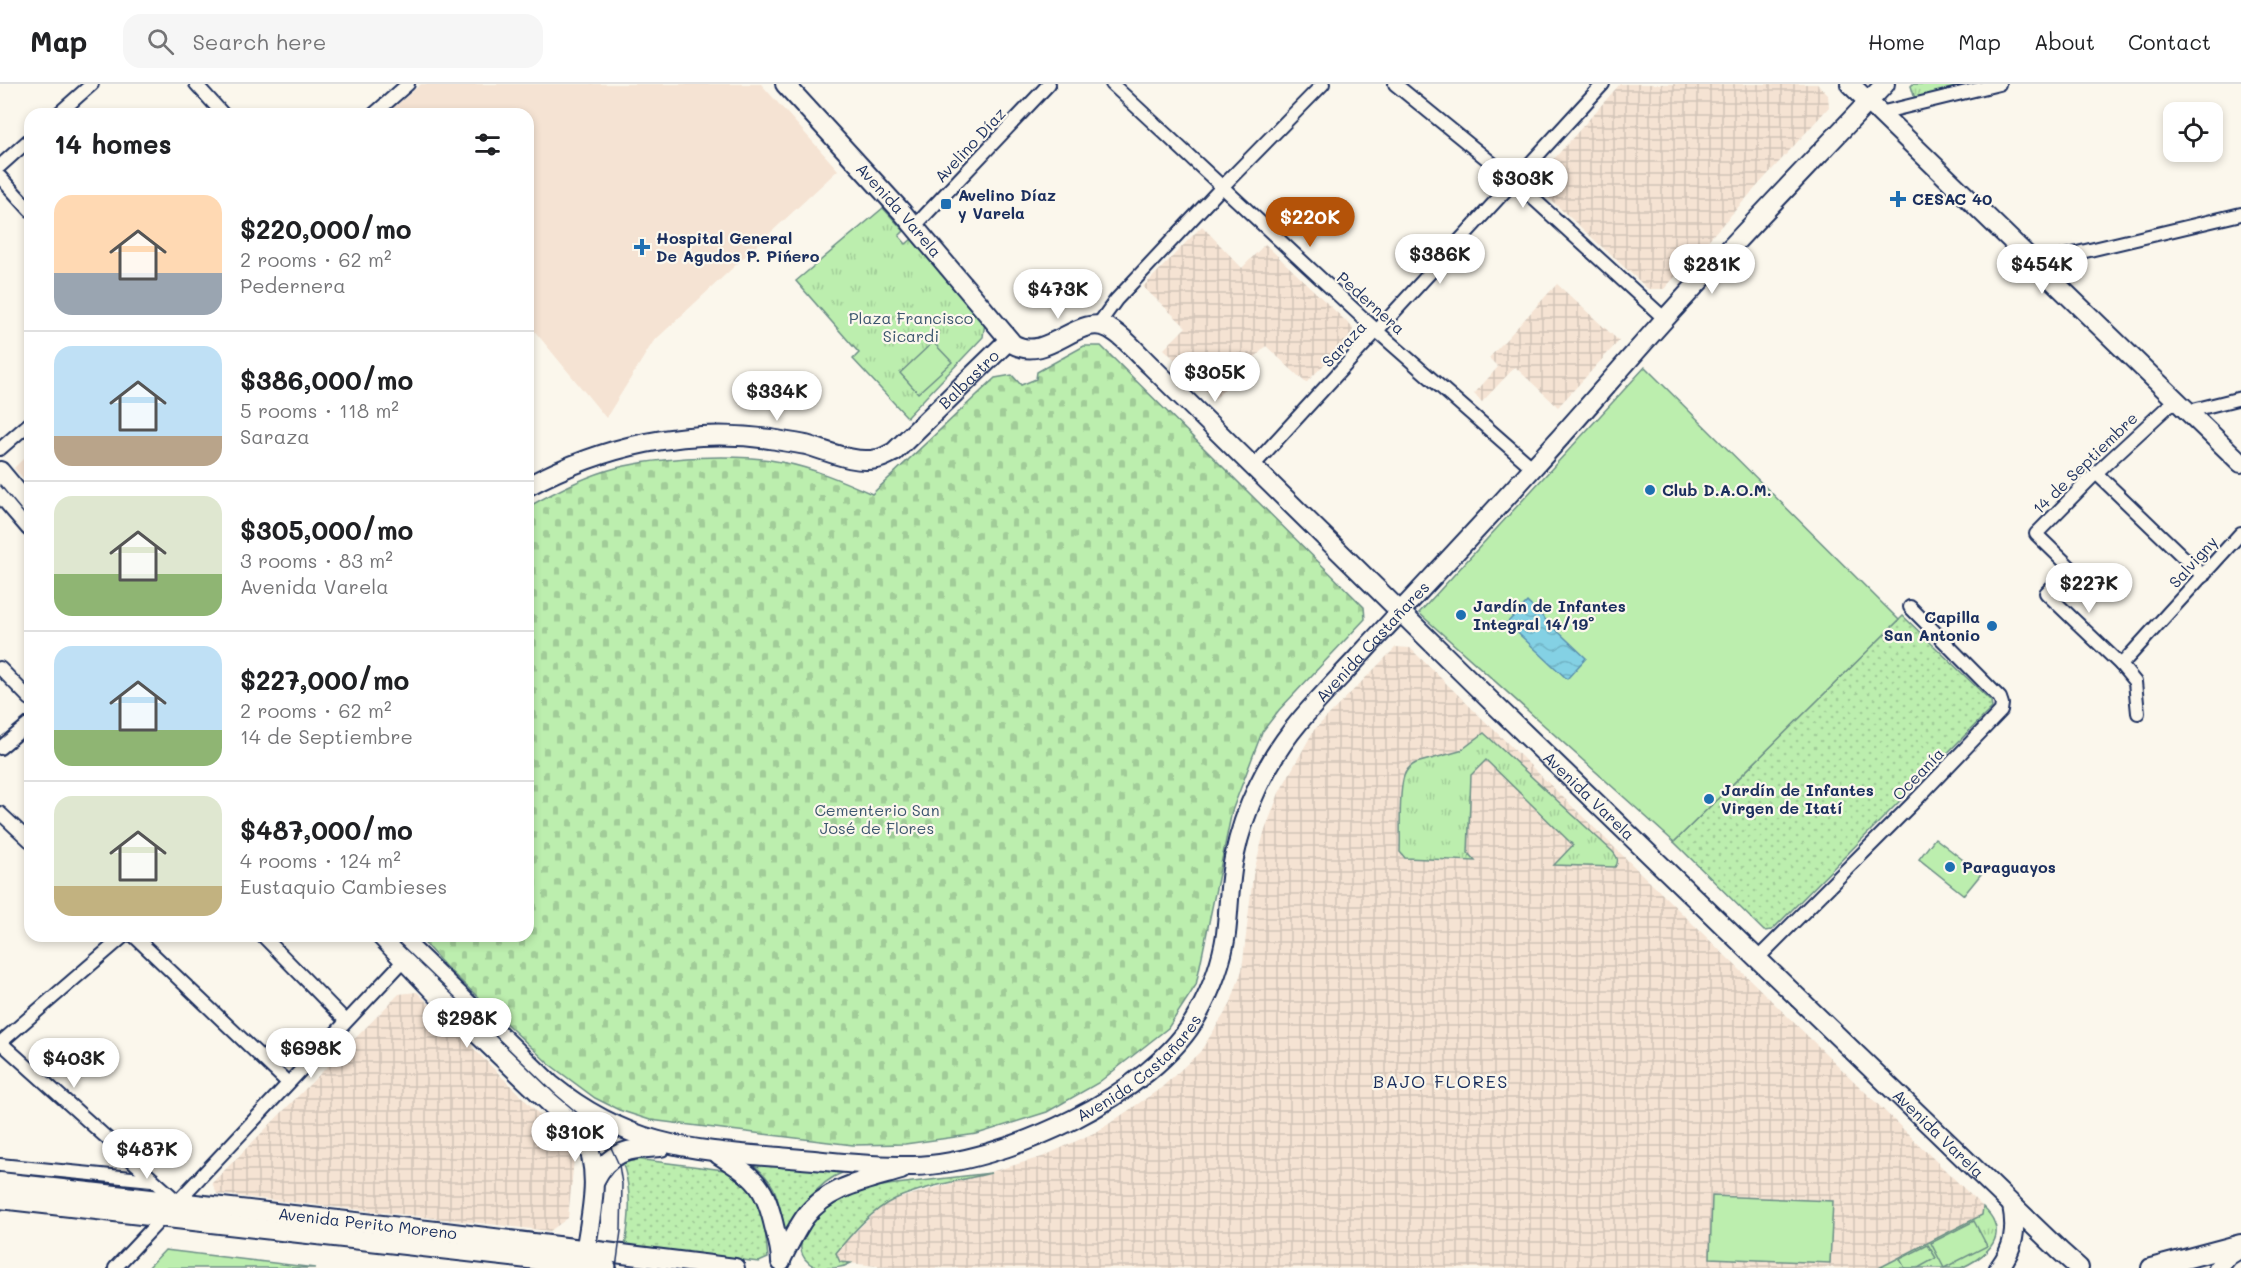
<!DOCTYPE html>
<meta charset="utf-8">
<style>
:root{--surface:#fff;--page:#f6f6f6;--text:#202124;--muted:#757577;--line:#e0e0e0;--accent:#b45309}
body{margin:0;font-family:Mali,sans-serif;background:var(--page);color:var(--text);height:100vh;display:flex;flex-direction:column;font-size:22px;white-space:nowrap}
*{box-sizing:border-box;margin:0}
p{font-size:20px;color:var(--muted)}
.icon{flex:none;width:33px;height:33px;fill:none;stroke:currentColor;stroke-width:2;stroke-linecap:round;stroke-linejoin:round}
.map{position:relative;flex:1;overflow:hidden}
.details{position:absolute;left:24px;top:24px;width:510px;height:834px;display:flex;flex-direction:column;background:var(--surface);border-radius:18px;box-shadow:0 3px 9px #0003}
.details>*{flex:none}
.buttons{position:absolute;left:2163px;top:18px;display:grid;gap:12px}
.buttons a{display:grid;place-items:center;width:60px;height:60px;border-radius:12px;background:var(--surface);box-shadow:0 3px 9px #0003;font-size:30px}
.price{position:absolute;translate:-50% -51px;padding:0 14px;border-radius:21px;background:#fff;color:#222;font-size:20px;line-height:39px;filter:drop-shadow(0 2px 3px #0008)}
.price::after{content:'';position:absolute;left:50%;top:36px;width:18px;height:14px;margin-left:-9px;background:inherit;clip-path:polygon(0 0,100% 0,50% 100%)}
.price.active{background:var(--accent);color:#fff}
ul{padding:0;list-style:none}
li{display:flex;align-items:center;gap:18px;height:150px;padding:0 30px}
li+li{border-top:2px solid var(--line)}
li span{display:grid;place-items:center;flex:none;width:168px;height:120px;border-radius:18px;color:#555}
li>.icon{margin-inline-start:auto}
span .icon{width:72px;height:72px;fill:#fffc;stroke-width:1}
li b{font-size:26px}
h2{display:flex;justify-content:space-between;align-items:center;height:72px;padding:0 30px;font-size:26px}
header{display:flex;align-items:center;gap:36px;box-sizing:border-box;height:84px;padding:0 30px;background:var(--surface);border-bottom:2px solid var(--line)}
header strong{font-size:28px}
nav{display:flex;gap:33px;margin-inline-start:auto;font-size:21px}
.search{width:420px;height:54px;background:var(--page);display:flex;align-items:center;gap:15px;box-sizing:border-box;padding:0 21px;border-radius:18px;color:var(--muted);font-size:22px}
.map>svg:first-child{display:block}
.built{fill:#f5e3d3}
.industrial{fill:url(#industrial-grid)}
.grass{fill:url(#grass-dots);stroke:#6c8e86;stroke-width:1.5}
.cemetery{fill:url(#cemetery-stones);stroke:#6c8e86;stroke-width:1.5}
.park{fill:url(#park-tufts);stroke:#6c8e86;stroke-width:1.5}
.pitch{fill:#bceeae;stroke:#6c8e86;stroke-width:1.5}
.water{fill:url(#water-waves);stroke:#5a90ae;stroke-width:1.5}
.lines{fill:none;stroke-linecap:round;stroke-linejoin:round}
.street-casing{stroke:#1b2f5e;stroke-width:16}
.secondary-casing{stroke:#1b2f5e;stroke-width:22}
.street{stroke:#fbf7ec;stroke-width:12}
.secondary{stroke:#fbf7ec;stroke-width:18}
.tram{stroke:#1b2f5e;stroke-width:1.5}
.poi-dot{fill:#1f6fb2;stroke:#fbf7ec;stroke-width:2}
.labels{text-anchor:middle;stroke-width:4.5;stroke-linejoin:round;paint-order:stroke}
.street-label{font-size:16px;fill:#1b2f5e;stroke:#fbf7ec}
.poi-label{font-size:16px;font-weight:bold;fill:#1b2f5e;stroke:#fbf7ec;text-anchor:start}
.park-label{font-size:16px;fill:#3b556e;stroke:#fbf7ec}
.neighbourhood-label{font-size:18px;letter-spacing:1.5px;fill:#1b2f5e;stroke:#fbf7ec}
</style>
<header>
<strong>Map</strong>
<div class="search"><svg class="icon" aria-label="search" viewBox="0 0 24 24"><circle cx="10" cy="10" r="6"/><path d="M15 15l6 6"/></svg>Search here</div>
<nav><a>Home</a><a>Map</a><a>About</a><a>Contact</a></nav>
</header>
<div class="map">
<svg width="2241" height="1184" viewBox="0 0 2241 1184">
<defs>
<pattern id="industrial-grid" width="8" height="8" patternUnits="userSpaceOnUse" patternTransform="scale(1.5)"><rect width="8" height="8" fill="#f5e3d3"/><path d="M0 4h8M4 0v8" fill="none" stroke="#d1c3b8"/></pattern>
<pattern id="grass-dots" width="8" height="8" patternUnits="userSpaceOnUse" patternTransform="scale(1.5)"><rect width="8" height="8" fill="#bceeae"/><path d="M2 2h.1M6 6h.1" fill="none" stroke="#a1cc98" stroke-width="1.8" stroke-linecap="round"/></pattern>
<pattern id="cemetery-stones" width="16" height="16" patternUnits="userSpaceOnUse" patternTransform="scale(1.5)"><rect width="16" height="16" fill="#bceeae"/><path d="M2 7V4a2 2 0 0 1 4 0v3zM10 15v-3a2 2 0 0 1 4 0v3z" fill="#a1cc98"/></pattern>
<pattern id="park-tufts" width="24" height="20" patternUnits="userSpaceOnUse" patternTransform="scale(1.5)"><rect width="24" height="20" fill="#bceeae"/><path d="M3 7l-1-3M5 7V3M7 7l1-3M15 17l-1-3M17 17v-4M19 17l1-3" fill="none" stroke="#a1cc98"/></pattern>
<pattern id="water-waves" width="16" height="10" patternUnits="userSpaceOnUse" patternTransform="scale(1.5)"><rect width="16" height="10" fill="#84d1e4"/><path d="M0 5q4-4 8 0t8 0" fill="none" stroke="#71b4c6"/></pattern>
</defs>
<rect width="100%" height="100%" fill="#fbf7ec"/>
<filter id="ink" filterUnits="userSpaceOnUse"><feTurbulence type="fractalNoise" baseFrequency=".0167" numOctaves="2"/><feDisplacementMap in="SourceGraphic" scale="12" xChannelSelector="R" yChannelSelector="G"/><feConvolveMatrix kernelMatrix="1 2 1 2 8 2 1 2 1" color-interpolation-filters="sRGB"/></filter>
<g filter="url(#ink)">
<g class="built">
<path d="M 421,0 L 761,0 L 838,86 L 653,258 L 606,334 L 528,239 L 528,30 L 386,30 Z"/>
<path d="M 30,368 L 30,402 L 14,384 Z"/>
</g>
<g class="industrial">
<path d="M 1620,0 L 1817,0 L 1828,11 L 1829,23 L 1664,205 L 1648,205 L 1541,107 L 1539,92 Z"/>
<path d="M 1202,142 L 1242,184 L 1265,160 L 1353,244 L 1352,252 L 1306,299 L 1266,262 L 1215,315 L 1164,265 L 1186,243 L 1143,203 Z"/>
<path d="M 1557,200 L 1619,257 L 1558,323 L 1515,283 L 1482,318 L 1474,310 L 1498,283 L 1489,274 Z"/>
<path d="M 1396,563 L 1410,564 L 1983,1123 L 1983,1131 L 1879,1184 L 895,1184 L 840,1178 L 836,1169 L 848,1155 L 878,1126 L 893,1116 L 1042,1073 L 1100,1046 L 1161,1004 L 1200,968 L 1230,921 L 1242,886 L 1253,791 L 1264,749 L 1279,709 L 1314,646 Z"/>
<path d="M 417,908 L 575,1066 L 568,1134 L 550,1147 L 217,1110 L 212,1099 L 399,910 Z"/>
</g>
<g class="grass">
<path d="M 1903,532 L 1991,617 L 1992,624 L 1772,846 L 1764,847 L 1674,758 Z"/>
<path d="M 636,1075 L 724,1086 L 744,1094 L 752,1101 L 764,1136 L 768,1174 L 759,1178 L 625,1162 C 630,1133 632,1108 623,1080 Z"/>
<path d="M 751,1079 L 843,1087 L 842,1089 C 819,1097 794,1130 786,1153 C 777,1120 782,1102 751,1079 Z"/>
<path d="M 991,1089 C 959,1097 925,1102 895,1115 C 872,1126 852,1149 836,1169 L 840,1178 L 851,1179 C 842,1184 835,1184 825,1184 C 816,1184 811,1182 805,1175 C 788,1152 828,1122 846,1113 C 866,1102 891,1101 913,1098 C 939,1095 965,1092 991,1089 Z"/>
</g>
<path class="cemetery" d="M 1084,262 L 1101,262 L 1364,523 L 1365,535 L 1279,626 L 1262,648 L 1232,727 L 1196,901 L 1168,944 L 1098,999 L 1047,1028 L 977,1050 L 905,1060 L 853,1061 L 650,1036 L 619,1026 L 595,1014 L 549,980 L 446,883 L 418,852 L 528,852 L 528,423 C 556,407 585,392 616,384 C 660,373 737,369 781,378 C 813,384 843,397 872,410 L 995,294 L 1012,291 L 1021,301 L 1036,295 L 1037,288 Z"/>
<g class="park">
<path d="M 1913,0 L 1969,0 L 1915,15 L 1911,2 Z"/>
<path d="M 883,124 L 904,147 L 899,152 L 906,160 L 912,155 L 985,238 L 983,253 L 907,333 L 853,275 L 859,269 L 796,197 Z"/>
<path d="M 1484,649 L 1612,767 C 1617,772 1620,777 1615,783 L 1554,781 L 1573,761 L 1486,676 L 1471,691 L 1468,769 L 1475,777 L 1405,774 L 1400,768 C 1401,748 1398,711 1404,692 C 1406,686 1410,682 1416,679 L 1460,667 Z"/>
<path d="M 1983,1123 C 1987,1127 1992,1132 1994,1138 C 2004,1160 1977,1177 1961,1184 L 1879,1184 L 1982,1131 Z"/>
</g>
<g class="pitch">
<path d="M 933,258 L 952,278 L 918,309 L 900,289 Z"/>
<path d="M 1645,283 L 1899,536 L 1674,758 L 1419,529 Z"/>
<path d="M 1935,754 L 1981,790 L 1964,811 L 1919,775 Z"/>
<path d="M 1712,1112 L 1833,1117 L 1830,1179 L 1710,1174 Z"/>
<path d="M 1974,1137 L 1987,1162 L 1944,1184 L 1931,1159 Z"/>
<path d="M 1928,1161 L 1936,1174 L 1918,1184 L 1905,1184 L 1900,1175 Z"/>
<path d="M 165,1166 L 315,1184 L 148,1184 Z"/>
</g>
<path class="water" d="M 1527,518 L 1586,574 L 1567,595 L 1507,539 Z"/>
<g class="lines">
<defs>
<g id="street">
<path d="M 196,0 L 223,30"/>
<path d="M 1112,0 L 1378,248 L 1533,384"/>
<path d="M 1395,0 L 1514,97 L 1665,235"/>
<path d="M 1880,29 L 1999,0"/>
<path d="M 58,30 L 92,0"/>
<path d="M 374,30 L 408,0"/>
<path d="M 0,82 L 30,55"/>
<path d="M 0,93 L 30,126"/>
<path d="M 914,143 L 1049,0"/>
<path d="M 2035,179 L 2241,130"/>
<path d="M 1098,241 L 1116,216 L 1222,103 L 1323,0"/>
<path d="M 2189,327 L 2241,314"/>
<path d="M 0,365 L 30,339"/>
<path d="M 1253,382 L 1603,0"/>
<path d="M 2096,389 L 2203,492"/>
<path d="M 2121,581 L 2241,449"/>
<path d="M 0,584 L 30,615"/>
<path d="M 2138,629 L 2135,598 L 2121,581 L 2046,509 L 2071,484 L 2036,450 L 2096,389 L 2176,315"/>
<path d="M 0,664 L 30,639"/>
<path d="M 0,729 L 30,757"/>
<path d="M 134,852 L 287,998"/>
<path d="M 263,852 L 346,937"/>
<path d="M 1757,875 L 1913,719 L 2001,627 L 2002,620 L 2000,614 L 1910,523"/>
<path d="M 0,958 L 177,1117"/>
<path d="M 0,959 L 124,852"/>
<path d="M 0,1081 L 152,1096"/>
<path d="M 115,1184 L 408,872"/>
</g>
<g id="secondary">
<path id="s1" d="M 785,0 L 902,128 L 1013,260 C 1048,280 1079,227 1110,245 C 1125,253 1138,270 1151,282 L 1496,622 L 2060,1167 L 2079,1184"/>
<path d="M 1850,0 L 2241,379"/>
<path d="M 0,387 L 30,423"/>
<path id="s2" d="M 528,402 C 603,362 686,343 770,355 C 782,357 795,359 806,361 C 828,367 854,380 877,375 C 883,374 889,370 894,368 L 1009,256"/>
<path d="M 0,408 L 30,443"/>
<path d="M 381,852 L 444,918 L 583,1051 C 604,1089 589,1136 584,1176"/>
<path id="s3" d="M 398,852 L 550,1000 C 629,1064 692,1066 790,1074 C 830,1077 872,1083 913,1082 C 1003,1080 1154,1011 1198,930 C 1211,906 1222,878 1226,850 C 1229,825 1229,799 1234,774 C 1244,725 1267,676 1299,638 C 1319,614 1342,591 1363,568 C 1419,507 1476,447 1531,386 C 1576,337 1619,286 1664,236 C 1736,156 1811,79 1885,0"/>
<path d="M 719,1071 C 757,1095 765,1101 775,1146 C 778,1156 781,1167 781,1178"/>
<path id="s4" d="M 0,1098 L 445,1148 L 735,1184"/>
<path d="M 594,1098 C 609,1066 629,1065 661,1063"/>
<path d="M 0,1115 L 607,1184"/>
<path d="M 782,1174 C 789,1160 796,1146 805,1133 C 827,1103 867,1096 901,1086"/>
<path d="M 1999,1184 C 2014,1164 2017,1146 2012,1121"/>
<path d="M 2151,1184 L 2241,1160"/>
<path d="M 2218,1184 L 2228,1172 L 2241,1164"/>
</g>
</defs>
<use href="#street" class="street-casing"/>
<use href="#secondary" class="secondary-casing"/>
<use href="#street" class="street"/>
<use href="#secondary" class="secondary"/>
<g class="tram">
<path d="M 0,401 L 30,437"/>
<path d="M 392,852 L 554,1009 L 596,1045 L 609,1059 L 619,1081 L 622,1100 L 621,1147 L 616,1184"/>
</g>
</g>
</g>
<g class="poi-dot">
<path d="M1895 106h6v6h6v6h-6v6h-6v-6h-6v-6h6z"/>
<rect x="940" y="114" width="12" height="12" rx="3"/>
<path d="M639 154h6v6h6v6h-6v6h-6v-6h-6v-6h6z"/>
<circle cx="1650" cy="406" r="6"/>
<circle cx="1461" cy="531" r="6"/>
<circle cx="1992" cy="542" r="6"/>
<circle cx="1709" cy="715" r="6"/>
<circle cx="1950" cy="783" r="6"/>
</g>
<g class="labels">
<g class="street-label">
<text transform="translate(970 61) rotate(-47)" y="6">Avelino Díaz</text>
<text dy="6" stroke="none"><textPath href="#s1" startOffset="170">Avenida Varela</textPath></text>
<text transform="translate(1371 219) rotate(42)" y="6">Pedernera</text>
<text transform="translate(1344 260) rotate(-47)" y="6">Saraza</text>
<text dy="6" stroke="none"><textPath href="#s2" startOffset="483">Balbastro</textPath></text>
<text transform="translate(2085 379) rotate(-44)" y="6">14 de Septiembre</text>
<text transform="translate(2193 478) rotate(-48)" y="6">Salvigny</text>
<text dy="6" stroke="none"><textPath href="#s3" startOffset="1348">Avenida Castañares</textPath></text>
<text transform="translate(1918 690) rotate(-46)" y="6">Oceanía</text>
<text dy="6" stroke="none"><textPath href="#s1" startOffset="1118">Avenida Varela</textPath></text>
<text dy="6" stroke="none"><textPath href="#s3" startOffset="844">Avenida Castañares</textPath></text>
<text dy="6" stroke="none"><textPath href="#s1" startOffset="1604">Avenida Varela</textPath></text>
<text dy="6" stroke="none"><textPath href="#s4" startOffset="370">Avenida Perito Moreno</textPath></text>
</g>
<g class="poi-label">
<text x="958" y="117">Avelino Díaz<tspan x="958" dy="18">y Varela</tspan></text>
<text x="1912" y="121">CESAC 40</text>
<text x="656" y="160">Hospital General<tspan x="656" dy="18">De Agudos P. Pińero</tspan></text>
<text x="1662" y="412">Club D.A.O.M.</text>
<text x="1473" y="528">Jardín de Infantes<tspan x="1473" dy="18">Integral 14/19°</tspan></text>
<text x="1980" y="539" text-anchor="end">Capilla<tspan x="1980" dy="18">San Antonio</tspan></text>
<text x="1721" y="712">Jardín de Infantes<tspan x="1721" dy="18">Virgen de Itatí</tspan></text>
<text x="1962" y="789">Paraguayos</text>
</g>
<g class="park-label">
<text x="911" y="240">Plaza Francisco<tspan x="911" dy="18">Sicardi</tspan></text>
<text x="877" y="732">Cementerio San<tspan x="877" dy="18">José de Flores</tspan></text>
</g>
<g class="neighbourhood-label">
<text x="1441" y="1004">BAJO FLORES</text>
</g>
</g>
</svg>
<div class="buttons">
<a><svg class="icon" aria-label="locate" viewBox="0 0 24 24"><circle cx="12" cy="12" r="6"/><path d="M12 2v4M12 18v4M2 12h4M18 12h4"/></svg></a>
</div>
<b class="price" style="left:1523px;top:125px">$303K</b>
<b class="price active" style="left:1310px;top:164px">$220K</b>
<b class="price" style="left:1440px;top:201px">$386K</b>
<b class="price" style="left:1712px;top:211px">$281K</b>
<b class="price" style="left:2042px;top:211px">$454K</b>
<b class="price" style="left:1058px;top:236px">$473K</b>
<b class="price" style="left:1215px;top:319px">$305K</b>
<b class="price" style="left:777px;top:338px">$334K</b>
<b class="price" style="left:2089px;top:530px">$227K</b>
<b class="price" style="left:467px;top:965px">$298K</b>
<b class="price" style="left:311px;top:995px">$698K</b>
<b class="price" style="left:74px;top:1005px">$403K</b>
<b class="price" style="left:575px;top:1079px">$310K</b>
<b class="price" style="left:147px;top:1096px">$487K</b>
<section class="details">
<h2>14 homes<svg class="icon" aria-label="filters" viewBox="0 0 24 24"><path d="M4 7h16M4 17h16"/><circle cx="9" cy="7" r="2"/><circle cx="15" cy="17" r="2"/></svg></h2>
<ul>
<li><span style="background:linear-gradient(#ffd9b3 65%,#9aa5b1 0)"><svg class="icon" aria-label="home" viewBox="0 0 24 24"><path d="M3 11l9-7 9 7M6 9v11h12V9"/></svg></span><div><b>$220,000/mo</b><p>2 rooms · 62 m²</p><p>Pedernera</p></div></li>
<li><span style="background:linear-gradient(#bfe0f5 75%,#b9a48a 0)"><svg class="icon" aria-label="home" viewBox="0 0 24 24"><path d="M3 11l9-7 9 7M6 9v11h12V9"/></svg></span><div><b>$386,000/mo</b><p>5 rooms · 118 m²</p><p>Saraza</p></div></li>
<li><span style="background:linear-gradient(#dfe7d0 65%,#8fb573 0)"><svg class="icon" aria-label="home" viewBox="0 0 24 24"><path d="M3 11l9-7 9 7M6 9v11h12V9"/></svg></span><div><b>$305,000/mo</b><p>3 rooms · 83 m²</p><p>Avenida Varela</p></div></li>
<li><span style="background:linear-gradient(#bfe0f5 70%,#8fb573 0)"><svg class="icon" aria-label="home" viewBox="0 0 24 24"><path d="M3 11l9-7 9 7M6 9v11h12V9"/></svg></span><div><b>$227,000/mo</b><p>2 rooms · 62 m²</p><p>14 de Septiembre</p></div></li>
<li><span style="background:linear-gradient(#dfe7d0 75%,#c2b280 0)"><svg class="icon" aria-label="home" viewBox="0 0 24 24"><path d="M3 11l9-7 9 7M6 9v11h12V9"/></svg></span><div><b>$487,000/mo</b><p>4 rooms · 124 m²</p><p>Eustaquio Cambieses</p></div></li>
</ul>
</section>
</div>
